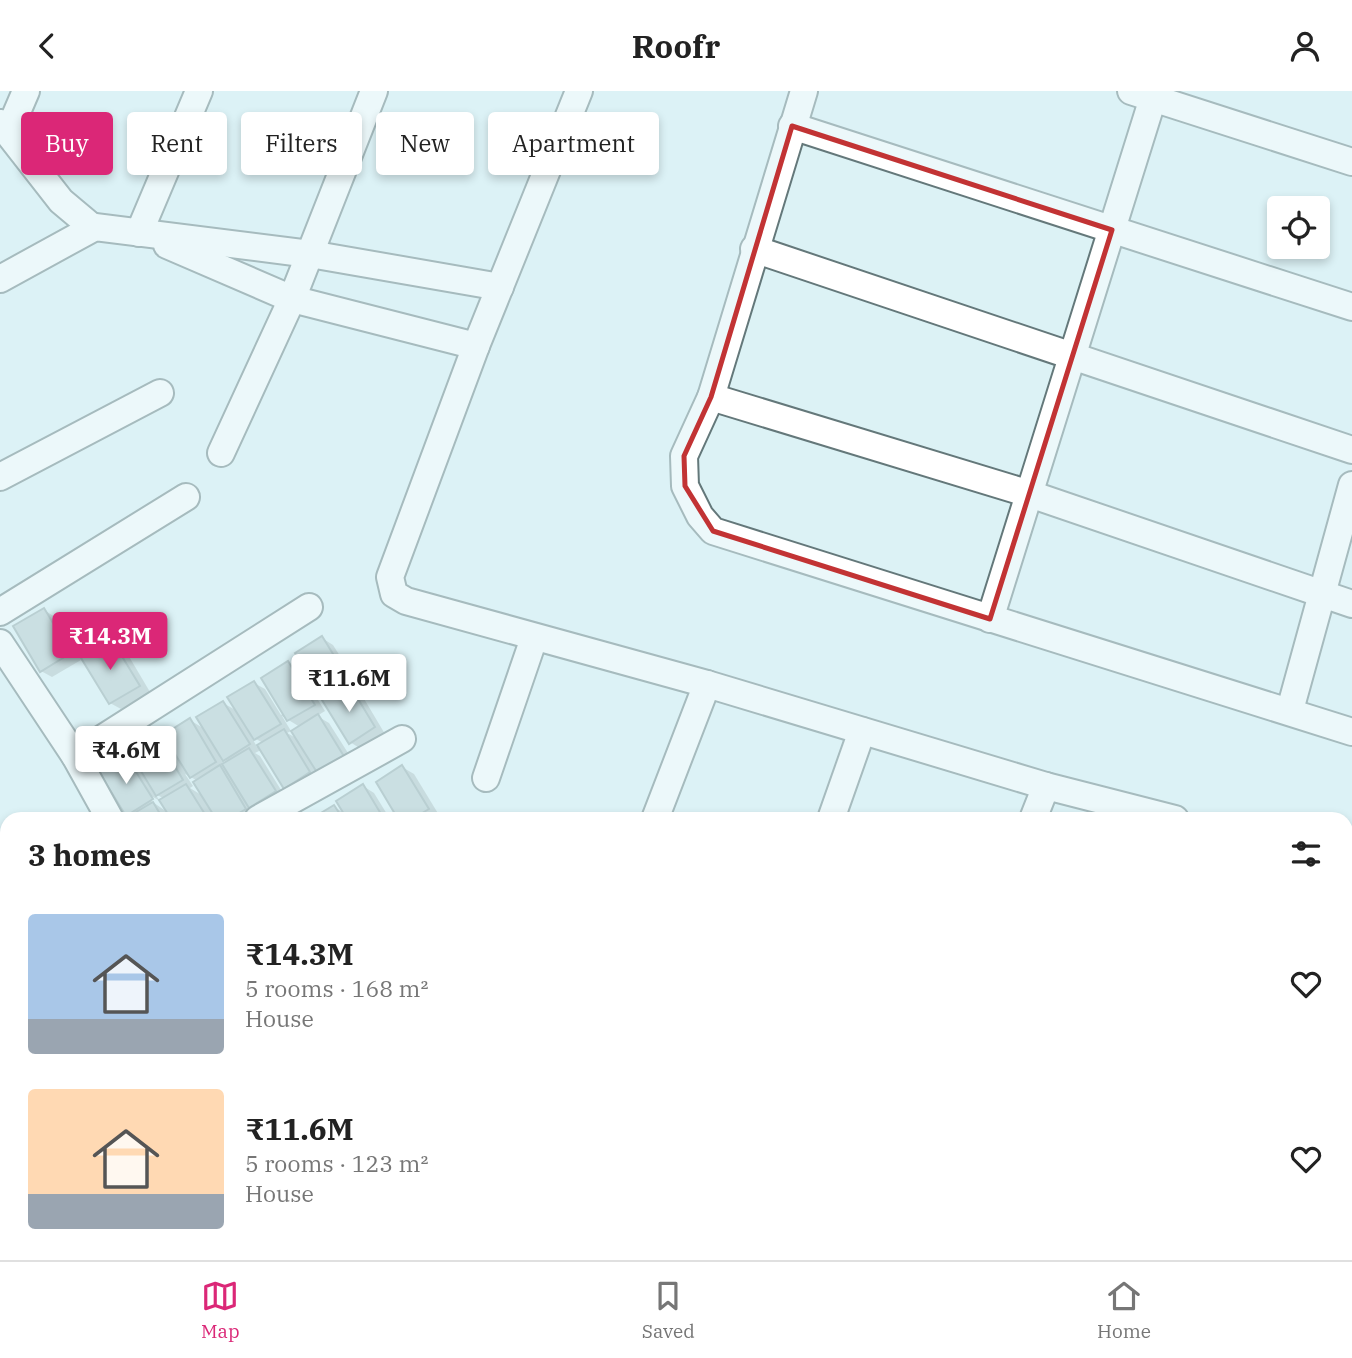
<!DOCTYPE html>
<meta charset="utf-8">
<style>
:root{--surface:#fff;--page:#f6f6f6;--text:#222;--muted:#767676;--line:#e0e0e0;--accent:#db2777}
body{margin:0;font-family:"IBM Plex Serif",serif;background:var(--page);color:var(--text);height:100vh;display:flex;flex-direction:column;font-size:26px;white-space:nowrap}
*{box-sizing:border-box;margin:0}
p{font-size:23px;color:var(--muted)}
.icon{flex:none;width:38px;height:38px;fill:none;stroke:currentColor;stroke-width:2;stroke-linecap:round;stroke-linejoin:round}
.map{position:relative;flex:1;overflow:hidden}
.side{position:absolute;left:0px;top:721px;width:1353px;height:448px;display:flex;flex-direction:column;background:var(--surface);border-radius:21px 21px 0 0;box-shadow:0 4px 10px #0003}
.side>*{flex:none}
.banner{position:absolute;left:21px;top:21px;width:700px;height:63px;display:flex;gap:14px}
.controls{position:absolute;left:1267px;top:105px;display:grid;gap:14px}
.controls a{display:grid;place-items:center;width:63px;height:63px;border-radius:7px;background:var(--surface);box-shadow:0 4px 10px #0003;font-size:35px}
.price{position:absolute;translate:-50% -60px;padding:0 16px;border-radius:7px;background:#fff;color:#222;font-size:23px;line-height:46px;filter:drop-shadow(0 2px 4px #0008)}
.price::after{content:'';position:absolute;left:50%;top:42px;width:21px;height:16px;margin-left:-10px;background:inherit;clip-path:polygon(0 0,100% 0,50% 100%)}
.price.current{background:var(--accent);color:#fff}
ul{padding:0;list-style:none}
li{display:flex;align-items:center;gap:21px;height:175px;padding:0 28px}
li span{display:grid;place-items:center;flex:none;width:196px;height:140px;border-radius:7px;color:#555}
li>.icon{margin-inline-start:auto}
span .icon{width:84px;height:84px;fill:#fffc;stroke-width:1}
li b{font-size:30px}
h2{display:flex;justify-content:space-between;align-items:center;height:84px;padding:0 28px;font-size:30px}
.tag{padding:0 24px;border-radius:7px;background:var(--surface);box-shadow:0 4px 10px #0003;font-size:24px;line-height:63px}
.tag.current{background:var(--accent);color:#fff}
header{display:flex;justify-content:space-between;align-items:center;height:91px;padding:0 28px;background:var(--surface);font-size:32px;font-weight:700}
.tab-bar{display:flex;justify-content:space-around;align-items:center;height:98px;border-top:2px solid var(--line);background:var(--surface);font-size:19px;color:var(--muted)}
.tab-bar a{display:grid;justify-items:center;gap:4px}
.tab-bar .current{color:var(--accent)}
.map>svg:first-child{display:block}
.shadow{fill:#0003;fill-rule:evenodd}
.building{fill:#b3c8cb;stroke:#8fa4a6;stroke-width:2}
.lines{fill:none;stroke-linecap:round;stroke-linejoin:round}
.minor-casing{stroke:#64787a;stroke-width:30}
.secondary-casing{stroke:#64787a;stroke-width:40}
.minor{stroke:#fff;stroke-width:26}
.secondary{stroke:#fff;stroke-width:37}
.marked{fill:none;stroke:#c23334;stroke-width:5;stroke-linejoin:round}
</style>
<header><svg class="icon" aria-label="back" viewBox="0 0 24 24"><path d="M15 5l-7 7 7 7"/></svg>Roofr<svg class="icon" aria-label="person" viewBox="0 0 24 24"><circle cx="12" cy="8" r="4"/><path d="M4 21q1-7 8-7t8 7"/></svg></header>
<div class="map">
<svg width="1352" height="1169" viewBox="0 0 1352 1169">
<rect width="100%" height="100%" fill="#dcf2f5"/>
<g class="shadow">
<path d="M 44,519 L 55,526 L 81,569 L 52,586 L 41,580 Z"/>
<path d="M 322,547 L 333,554 L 359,595 L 354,598 L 360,601 L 385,643 L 361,658 L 350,651 L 329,607 L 323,604 Z"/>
<path d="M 112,551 L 124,557 L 150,601 L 121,618 L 110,612 Z"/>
<path d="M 288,572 L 299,579 L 325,620 L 317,625 L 329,632 L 355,673 L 330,688 L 316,680 L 320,688 L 296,703 L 285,696 L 261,659 L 255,662 L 260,665 L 286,707 L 262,722 L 251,715 L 256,724 L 250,728 L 129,728 L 132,726 L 127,723 L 126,667 L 140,675 L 157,647 L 173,657 L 190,629 L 206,639 L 223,612 L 239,621 L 254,592 L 265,598 L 281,624 L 284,622 ZM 282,625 L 300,636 L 298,648 L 287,642 L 291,640 ZM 251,645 L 263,652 L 257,656 ZM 219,665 L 229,671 L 224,674 ZM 185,683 L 198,690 L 203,705 L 190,697 L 193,695 ZM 146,702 L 160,710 L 155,703 L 165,708 L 170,723 L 144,705 Z"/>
<path d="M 402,676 L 414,683 L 439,724 L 433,728 L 400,728 Z"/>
<path d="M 363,695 L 374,702 L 390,728 L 314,728 L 334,716 L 346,723 Z"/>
<path d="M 471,1162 L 517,1162 L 522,1169 L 475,1169 Z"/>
<path d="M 750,1162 L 825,1162 L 829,1169 L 738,1169 Z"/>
</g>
<g class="building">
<path d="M 44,517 L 71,562 L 40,581 L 13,535 Z"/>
<path d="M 322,545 L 349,589 L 322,605 L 295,562 Z"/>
<path d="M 112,549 L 140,595 L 109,613 L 81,567 Z"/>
<path d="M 288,570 L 315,614 L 287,630 L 261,587 Z"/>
<path d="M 254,590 L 281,633 L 254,649 L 227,606 Z"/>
<path d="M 349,593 L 375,636 L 349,653 L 322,609 Z"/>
<path d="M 223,610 L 250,653 L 223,670 L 196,626 Z"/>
<path d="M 318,623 L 345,667 L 318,683 L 291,640 Z"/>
<path d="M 190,627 L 216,671 L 190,687 L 163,644 Z"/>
<path d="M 284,638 L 310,681 L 284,698 L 257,654 Z"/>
<path d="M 157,645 L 183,689 L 156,705 L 130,662 Z"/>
<path d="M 249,657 L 276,700 L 249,717 L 222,673 Z"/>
<path d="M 126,665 L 153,708 L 126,725 L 99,681 Z"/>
<path d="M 220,674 L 246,718 L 229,728 L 216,728 L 193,691 Z"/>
<path d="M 402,674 L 429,718 L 412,728 L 398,728 L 376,691 Z"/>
<path d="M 186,693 L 208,728 L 171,728 L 159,709 Z"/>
<path d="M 363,693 L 384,728 L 347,728 L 336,710 Z"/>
<path d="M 153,711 L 163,728 L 126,727 Z"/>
<path d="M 334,714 L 343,728 L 311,728 Z"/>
<path d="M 469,1162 L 511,1162 L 515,1169 L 473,1169 Z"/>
<path d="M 746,1162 L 771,1162 L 775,1169 L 735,1169 Z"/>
<path d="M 776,1162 L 819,1162 L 823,1169 L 780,1169 Z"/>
</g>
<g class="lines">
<defs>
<g id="minor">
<path d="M 579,0 L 476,255 L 390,486 L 394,503 L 406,510 L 707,593 L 1046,695 L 1175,728"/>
<path d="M 804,0 L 711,306 L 684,365 L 685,395 L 700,425 L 713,440 L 1352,641"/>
<path d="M 1131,0 L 1352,71"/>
<path d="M 0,32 L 61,110 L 92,136"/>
<path d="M 792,35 L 1352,216"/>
<path d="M 8,42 L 26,0"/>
<path d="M 139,142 L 199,0"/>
<path d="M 167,154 L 292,208 L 476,255"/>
<path d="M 754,158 L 1352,359"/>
<path d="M 0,188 L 95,136 L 310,163 L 500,196"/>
<path d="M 711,306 L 1030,403 L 1352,513"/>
<path d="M 221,362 L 292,208 L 374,0"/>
<path d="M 0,386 L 160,302"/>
<path d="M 0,521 L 186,406"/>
<path d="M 990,528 L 1153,7"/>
<path d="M 0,552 L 75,665 L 110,728"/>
<path d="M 1290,619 L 1352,394"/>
<path d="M 75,665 L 309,516"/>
<path d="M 486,687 L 534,547"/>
<path d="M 258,728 L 402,648"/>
<path d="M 655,728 L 707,593"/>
<path d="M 831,728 L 862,640"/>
<path d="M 1033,728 L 1046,695"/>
<path d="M 354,1162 L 358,1169"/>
<path d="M 1097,1162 L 1113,1169"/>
<path d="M 430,1169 L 441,1162"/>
<path d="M 678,1169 L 689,1162"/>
<path d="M 1036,1169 L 1039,1162"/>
<path d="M 1227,1169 L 1230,1162"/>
</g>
<g id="secondary">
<path d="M 0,971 L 7,984"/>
<path d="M 103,1162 L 107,1169"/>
</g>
</defs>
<use href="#minor" class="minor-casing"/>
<use href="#secondary" class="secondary-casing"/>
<use href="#minor" class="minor"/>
<use href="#secondary" class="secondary"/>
</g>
<path d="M0 0H1352V1169H0ZM 792,35 L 1112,139 L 990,528 L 713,440 L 685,395 L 684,365 L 711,306 Z" fill="#dcf2f5" fill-opacity=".55" fill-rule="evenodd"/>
<path class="marked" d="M 792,35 L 1112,139 L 990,528 L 713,440 L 685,395 L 684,365 L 711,306 Z"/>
</svg>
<div class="controls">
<a><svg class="icon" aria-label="locate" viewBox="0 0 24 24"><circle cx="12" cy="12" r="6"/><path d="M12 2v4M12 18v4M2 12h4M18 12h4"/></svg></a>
</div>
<b class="price current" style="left:110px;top:581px">₹14.3M</b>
<b class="price" style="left:349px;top:623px">₹11.6M</b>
<b class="price" style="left:126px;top:695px">₹4.6M</b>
<div class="banner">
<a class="tag current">Buy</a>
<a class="tag">Rent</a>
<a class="tag">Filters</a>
<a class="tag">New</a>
<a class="tag">Apartment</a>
</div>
<section class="side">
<h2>3 homes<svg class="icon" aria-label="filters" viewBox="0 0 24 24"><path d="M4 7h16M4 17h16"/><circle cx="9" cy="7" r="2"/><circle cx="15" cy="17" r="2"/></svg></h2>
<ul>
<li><span style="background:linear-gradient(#a9c7e8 75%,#9aa5b1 0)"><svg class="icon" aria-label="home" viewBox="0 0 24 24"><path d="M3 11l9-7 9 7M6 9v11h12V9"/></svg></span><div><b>₹14.3M</b><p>5 rooms · 168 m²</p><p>House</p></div><svg class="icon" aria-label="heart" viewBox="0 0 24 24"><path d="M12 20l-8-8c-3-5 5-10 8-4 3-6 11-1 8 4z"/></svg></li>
<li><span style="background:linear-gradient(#ffd9b3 75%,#9aa5b1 0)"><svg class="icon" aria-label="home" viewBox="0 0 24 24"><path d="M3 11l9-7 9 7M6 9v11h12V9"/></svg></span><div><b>₹11.6M</b><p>5 rooms · 123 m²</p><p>House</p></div><svg class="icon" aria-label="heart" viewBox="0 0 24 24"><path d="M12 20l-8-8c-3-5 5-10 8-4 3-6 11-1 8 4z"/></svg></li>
</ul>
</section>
</div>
<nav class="tab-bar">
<a class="current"><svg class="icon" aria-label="map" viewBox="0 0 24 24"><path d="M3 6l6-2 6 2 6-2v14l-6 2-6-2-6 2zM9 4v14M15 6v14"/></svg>Map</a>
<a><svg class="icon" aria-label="saved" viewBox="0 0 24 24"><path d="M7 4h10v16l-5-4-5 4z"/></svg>Saved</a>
<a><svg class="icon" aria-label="home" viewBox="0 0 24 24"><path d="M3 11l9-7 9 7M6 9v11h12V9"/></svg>Home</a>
</nav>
